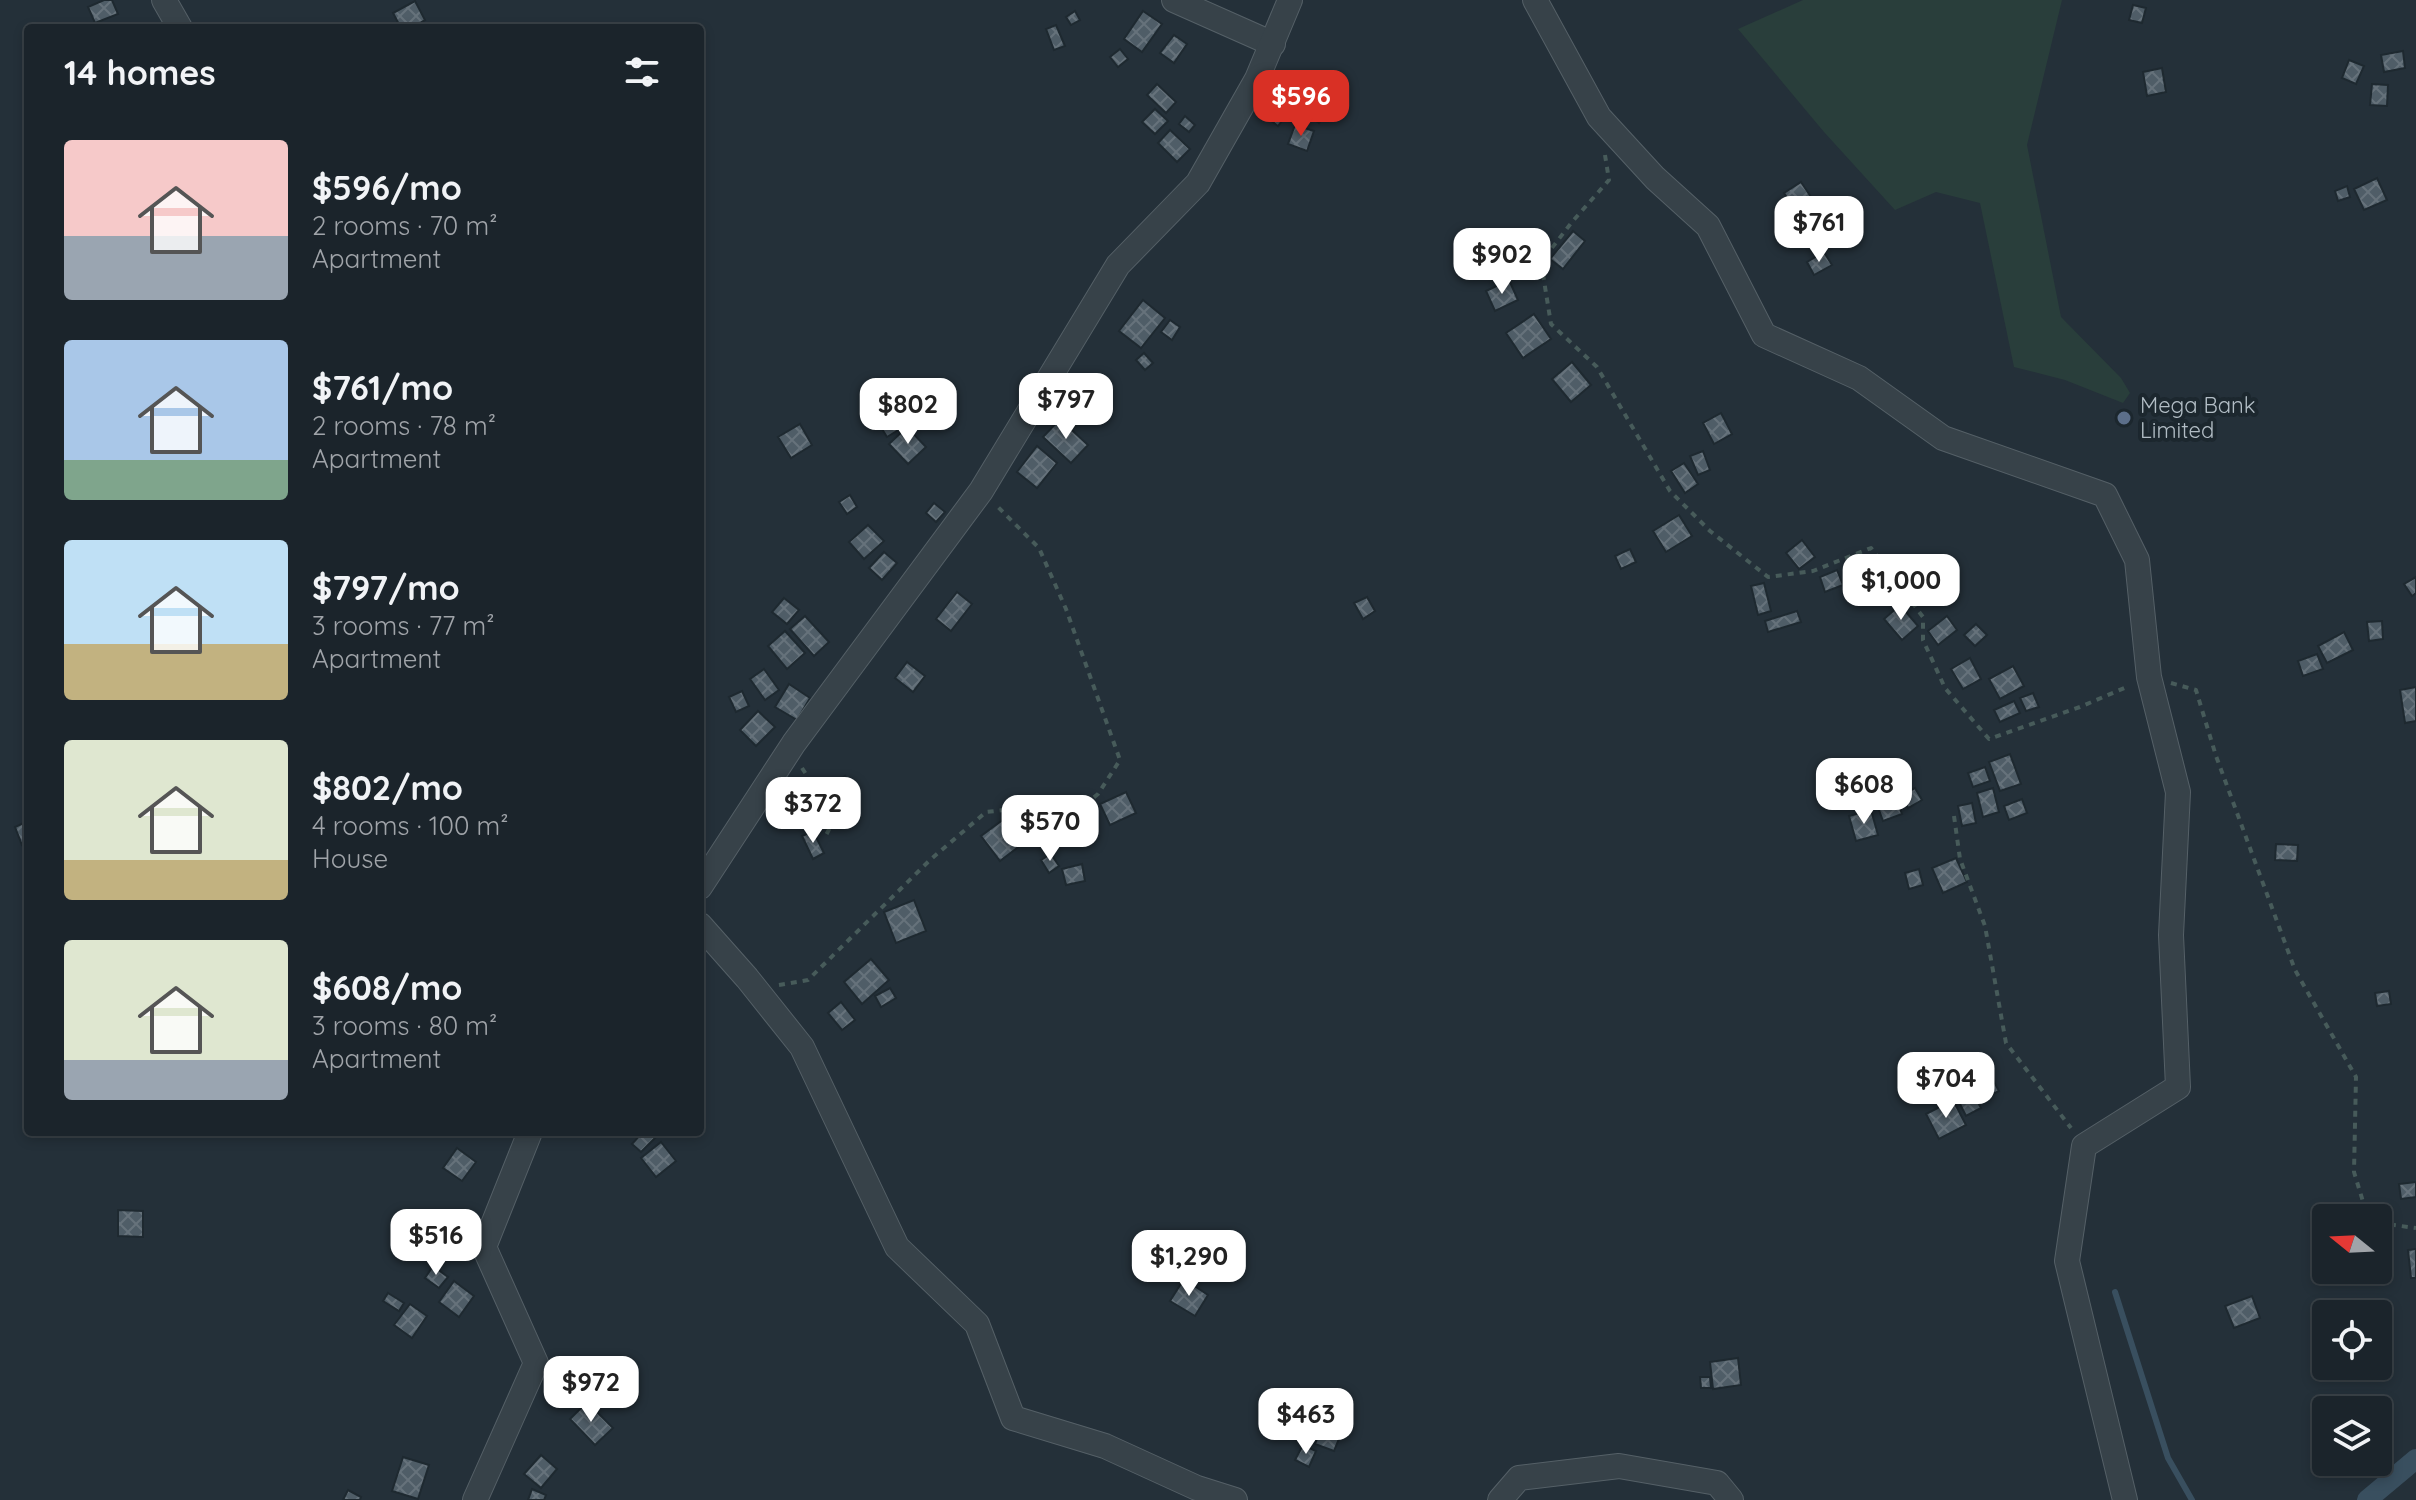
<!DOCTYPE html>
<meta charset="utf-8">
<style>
:root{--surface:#1b242b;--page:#283037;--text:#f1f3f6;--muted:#a0a4a9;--line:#394147;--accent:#d93025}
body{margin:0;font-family:Quicksand,sans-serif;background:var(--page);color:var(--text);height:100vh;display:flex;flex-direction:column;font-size:30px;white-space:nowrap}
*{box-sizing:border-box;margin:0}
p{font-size:26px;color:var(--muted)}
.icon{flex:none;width:44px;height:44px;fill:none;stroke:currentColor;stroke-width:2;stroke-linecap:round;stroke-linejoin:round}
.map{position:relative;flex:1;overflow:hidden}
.side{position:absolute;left:24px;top:24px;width:680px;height:1112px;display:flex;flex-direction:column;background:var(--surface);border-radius:8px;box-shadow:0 4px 12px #0003,0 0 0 2px var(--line)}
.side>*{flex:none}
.needle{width:52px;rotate:288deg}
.tools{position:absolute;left:2312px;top:1204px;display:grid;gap:16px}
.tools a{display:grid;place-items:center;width:80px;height:80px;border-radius:8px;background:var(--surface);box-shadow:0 4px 12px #0003,0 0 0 2px var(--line);font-size:40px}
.price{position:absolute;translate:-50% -68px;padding:0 18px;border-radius:16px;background:#fff;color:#222;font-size:26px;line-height:52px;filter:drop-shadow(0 2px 4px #0008)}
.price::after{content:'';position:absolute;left:50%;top:48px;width:24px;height:18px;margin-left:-12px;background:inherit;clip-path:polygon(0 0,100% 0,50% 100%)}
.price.current{background:var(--accent);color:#fff}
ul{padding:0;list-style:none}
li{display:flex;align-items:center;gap:24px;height:200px;padding:0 40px}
li span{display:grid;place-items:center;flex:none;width:224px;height:160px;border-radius:8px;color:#555}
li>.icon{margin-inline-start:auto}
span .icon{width:96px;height:96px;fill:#fffc;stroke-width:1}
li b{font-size:34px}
h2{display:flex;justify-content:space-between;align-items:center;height:96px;padding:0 40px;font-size:34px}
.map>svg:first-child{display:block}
.green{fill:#293e3b}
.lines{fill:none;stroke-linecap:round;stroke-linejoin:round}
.stream{stroke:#394f5f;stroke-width:6}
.canal{stroke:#394f5f;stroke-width:20}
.building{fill:url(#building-cross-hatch);stroke:#1e2930;stroke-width:2}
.minor-casing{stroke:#556067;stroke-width:26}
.path{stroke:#475b5a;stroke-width:4;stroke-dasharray:6 6;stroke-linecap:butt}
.minor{stroke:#374249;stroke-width:24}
.service-dot{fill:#5c6f8a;stroke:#1c272e;stroke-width:3}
.labels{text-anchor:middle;stroke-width:8;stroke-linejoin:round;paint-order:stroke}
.poi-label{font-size:22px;fill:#b2bdc5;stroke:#1c272e;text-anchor:start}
</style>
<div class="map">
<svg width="2416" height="1500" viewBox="0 0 2416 1500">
<defs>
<pattern id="building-cross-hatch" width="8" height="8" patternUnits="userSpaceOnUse" patternTransform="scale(2)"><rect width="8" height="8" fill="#4f5d67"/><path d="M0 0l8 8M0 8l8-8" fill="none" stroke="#66727b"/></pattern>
</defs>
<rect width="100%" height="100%" fill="#243039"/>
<path class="green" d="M 1803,0 L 2062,0 L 2027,145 L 2061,317 L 2121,378 L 2130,393 L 2123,403 L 2065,380 L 2014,367 L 1980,203 L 1936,192 L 1895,210 L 1824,132 L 1738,29 Z"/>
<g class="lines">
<path class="stream" d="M 2115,1292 L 2168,1458 L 2192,1500"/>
<path class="canal" d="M 2367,1500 L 2416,1459"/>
</g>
<g class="building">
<path d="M 104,0 L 112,0 L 118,14 L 95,23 L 88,7 Z"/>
<path d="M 415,1 L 425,20 L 411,28 L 401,28 L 393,13 Z"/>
<path d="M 2133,5 L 2146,8 L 2142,23 L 2129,20 Z"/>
<path d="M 1075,11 L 1080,20 L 1071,25 L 1066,17 Z"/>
<path d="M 1143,11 L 1162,24 L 1142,52 L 1124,39 Z"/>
<path d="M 1056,25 L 1065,46 L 1054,50 L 1046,29 Z"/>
<path d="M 1174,35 L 1187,44 L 1174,63 L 1160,53 Z"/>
<path d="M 1120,49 L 1128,59 L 1118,67 L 1110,57 Z"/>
<path d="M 2403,51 L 2405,68 L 2384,72 L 2381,55 Z"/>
<path d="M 2349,60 L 2364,66 L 2356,84 L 2342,78 Z"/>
<path d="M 2162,68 L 2166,92 L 2147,96 L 2143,72 Z"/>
<path d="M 1157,84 L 1176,102 L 1166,113 L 1147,95 Z"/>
<path d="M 2372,84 L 2388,85 L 2387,106 L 2370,105 Z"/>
<path d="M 1312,91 L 1331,106 L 1319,123 L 1299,108 Z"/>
<path d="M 1272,107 L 1285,117 L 1278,126 L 1265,116 Z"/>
<path d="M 1155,109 L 1168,121 L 1155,134 L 1142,122 Z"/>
<path d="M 1185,116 L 1195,125 L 1189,132 L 1179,124 Z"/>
<path d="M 1295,125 L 1314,131 L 1307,151 L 1288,144 Z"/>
<path d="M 1170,130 L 1190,149 L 1177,162 L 1158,143 Z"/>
<path d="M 2377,178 L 2387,200 L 2364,210 L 2354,189 Z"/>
<path d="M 1801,182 L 1811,197 L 1794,208 L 1784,193 Z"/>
<path d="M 2347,186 L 2350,197 L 2338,201 L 2335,191 Z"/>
<path d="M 1823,201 L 1836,216 L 1816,233 L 1803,219 Z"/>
<path d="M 1573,231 L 1585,241 L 1563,269 L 1550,259 Z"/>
<path d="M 1824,252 L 1832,265 L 1814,275 L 1807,262 Z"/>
<path d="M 1509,280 L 1518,300 L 1495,311 L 1486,291 Z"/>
<path d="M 1143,300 L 1165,318 L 1141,348 L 1119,331 Z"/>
<path d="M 1534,314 L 1551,339 L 1523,358 L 1506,333 Z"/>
<path d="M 1170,320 L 1180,327 L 1172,340 L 1161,332 Z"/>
<path d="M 1144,353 L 1153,363 L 1145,370 L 1136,360 Z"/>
<path d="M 1572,362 L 1591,385 L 1571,402 L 1552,379 Z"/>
<path d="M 889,392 L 908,424 L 887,437 L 867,405 Z"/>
<path d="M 1721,413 L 1732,434 L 1714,444 L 1703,423 Z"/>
<path d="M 1060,419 L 1088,445 L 1071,463 L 1043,437 Z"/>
<path d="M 800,424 L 812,445 L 791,458 L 778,437 Z"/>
<path d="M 907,427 L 926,447 L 908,464 L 889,444 Z"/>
<path d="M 1037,446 L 1057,463 L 1037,488 L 1017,472 Z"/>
<path d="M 1703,451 L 1710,470 L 1698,475 L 1690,456 Z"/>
<path d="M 1684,463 L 1698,484 L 1685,493 L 1671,471 Z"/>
<path d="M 850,495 L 857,507 L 847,514 L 839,502 Z"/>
<path d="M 934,503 L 945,512 L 936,522 L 926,513 Z"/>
<path d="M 1679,515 L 1692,536 L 1666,552 L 1653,531 Z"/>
<path d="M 868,525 L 884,541 L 864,559 L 849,542 Z"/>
<path d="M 1802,540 L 1815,557 L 1799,569 L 1786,553 Z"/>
<path d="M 1630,549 L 1636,562 L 1621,569 L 1615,556 Z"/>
<path d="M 884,552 L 897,563 L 882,580 L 869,568 Z"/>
<path d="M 1926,560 L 1940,579 L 1918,595 L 1904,576 Z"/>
<path d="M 1837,570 L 1843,585 L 1825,592 L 1820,577 Z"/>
<path d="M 2416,577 L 2416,593 L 2412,596 L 2404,584 Z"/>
<path d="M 1764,583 L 1771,611 L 1758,615 L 1751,586 Z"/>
<path d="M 957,592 L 972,604 L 951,631 L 936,619 Z"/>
<path d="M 1367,597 L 1375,611 L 1363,619 L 1354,603 Z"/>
<path d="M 784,598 L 799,610 L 787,624 L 772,612 Z"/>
<path d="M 1900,605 L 1918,626 L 1902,640 L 1884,619 Z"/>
<path d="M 1797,611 L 1801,622 L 1768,632 L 1765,621 Z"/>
<path d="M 805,616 L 829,642 L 814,656 L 790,629 Z"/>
<path d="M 1947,616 L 1957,630 L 1938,645 L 1928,631 Z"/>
<path d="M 2382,621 L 2383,639 L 2369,641 L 2367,622 Z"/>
<path d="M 1976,624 L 1987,635 L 1975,646 L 1964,635 Z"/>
<path d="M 785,631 L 805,653 L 787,669 L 768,646 Z"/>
<path d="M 2344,632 L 2353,650 L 2327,663 L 2318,646 Z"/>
<path d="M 2317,654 L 2323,669 L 2303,676 L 2298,661 Z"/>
<path d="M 1970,658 L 1981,679 L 1963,689 L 1951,669 Z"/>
<path d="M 907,662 L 925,676 L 913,692 L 895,678 Z"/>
<path d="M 2013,666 L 2024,686 L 2000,699 L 1989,679 Z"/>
<path d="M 764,669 L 779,690 L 765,700 L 750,679 Z"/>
<path d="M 789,684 L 810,698 L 797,720 L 775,707 Z"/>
<path d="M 2416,687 L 2416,721 L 2405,723 L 2400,690 Z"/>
<path d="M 742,691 L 749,706 L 736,712 L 729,697 Z"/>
<path d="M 2033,693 L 2039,707 L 2026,711 L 2020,698 Z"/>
<path d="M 2014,701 L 2020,713 L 2000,722 L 1994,710 Z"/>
<path d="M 758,711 L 775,727 L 756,746 L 740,730 Z"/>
<path d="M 2010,754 L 2021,784 L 2000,791 L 1989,762 Z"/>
<path d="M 1985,767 L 1990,781 L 1973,787 L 1968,773 Z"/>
<path d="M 845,776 L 858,793 L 846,802 L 833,785 Z"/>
<path d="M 795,788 L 804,802 L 794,808 L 785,794 Z"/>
<path d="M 1915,788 L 1922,800 L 1908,808 L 1901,795 Z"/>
<path d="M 1993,788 L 1999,812 L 1983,817 L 1977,793 Z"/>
<path d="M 1126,792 L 1136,813 L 1110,825 L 1100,804 Z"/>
<path d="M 1895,795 L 1902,814 L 1883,821 L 1876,802 Z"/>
<path d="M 2022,799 L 2027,813 L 2009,820 L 2004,806 Z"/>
<path d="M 1972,803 L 1976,823 L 1962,826 L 1958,806 Z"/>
<path d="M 1871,810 L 1878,835 L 1856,841 L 1849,816 Z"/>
<path d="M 1008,816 L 1026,841 L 1000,861 L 981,836 Z"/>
<path d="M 28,821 L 28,842 L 22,845 L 15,827 Z"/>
<path d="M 813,831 L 824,853 L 813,859 L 802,836 Z"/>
<path d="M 2276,844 L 2298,845 L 2297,861 L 2275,860 Z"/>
<path d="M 1051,854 L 1059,866 L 1049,873 L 1041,860 Z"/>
<path d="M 1956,858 L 1967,882 L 1943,893 L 1932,868 Z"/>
<path d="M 1082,864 L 1085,881 L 1066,885 L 1062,869 Z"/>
<path d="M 1919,869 L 1923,885 L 1909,889 L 1905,873 Z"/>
<path d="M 914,900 L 926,931 L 896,943 L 884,912 Z"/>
<path d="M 871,959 L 889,980 L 862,1004 L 844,982 Z"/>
<path d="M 890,988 L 896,998 L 881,1007 L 875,996 Z"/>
<path d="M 2389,991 L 2391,1004 L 2377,1006 L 2375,993 Z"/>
<path d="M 841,1002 L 855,1020 L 842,1030 L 828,1013 Z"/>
<path d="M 1990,1074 L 1999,1091 L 1985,1098 L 1977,1082 Z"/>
<path d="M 1971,1089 L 1981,1108 L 1966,1116 L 1956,1096 Z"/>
<path d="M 1953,1100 L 1966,1125 L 1939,1139 L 1926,1114 Z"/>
<path d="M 643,1132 L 653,1132 L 657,1136 L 641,1152 L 632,1144 Z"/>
<path d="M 661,1142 L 676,1161 L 656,1177 L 641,1158 Z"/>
<path d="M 457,1148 L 476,1162 L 462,1181 L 443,1168 Z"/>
<path d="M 2416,1182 L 2416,1197 L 2401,1199 L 2399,1184 Z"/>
<path d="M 118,1210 L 143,1211 L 143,1237 L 118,1236 Z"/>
<path d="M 447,1231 L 459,1243 L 448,1253 L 436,1241 Z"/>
<path d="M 2416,1249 L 2416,1278 L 2411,1278 L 2408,1250 Z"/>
<path d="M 2390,1251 L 2392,1266 L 2378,1267 L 2378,1252 Z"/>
<path d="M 433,1266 L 448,1277 L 439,1288 L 425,1278 Z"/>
<path d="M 1184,1279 L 1208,1295 L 1195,1316 L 1170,1301 Z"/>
<path d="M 454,1281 L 474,1296 L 459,1317 L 439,1302 Z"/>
<path d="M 388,1293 L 404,1303 L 399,1311 L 383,1301 Z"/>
<path d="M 2252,1296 L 2260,1318 L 2234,1328 L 2225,1306 Z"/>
<path d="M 410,1304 L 427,1316 L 412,1338 L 394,1325 Z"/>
<path d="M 1738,1358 L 1741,1385 L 1713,1389 L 1710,1362 Z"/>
<path d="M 1700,1377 L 1710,1377 L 1711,1388 L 1701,1388 Z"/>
<path d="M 587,1402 L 613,1428 L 595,1445 L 570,1419 Z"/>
<path d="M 1327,1414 L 1346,1422 L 1334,1451 L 1315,1444 Z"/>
<path d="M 1303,1445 L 1316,1451 L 1309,1467 L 1295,1460 Z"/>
<path d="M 541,1455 L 557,1469 L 541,1488 L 524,1474 Z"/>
<path d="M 403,1457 L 429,1465 L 418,1499 L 392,1491 Z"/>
<path d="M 532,1489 L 546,1495 L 544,1500 L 528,1500 Z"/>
<path d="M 348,1490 L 361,1497 L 360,1500 L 343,1500 Z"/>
</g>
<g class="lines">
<defs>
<g id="minor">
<path d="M 164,0 L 180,28"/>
<path d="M 1174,0 L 1273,44"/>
<path d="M 1535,0 L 1599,117 L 1655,178 L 1708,226 L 1764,335 L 1859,378 L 1943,438 L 2105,495 L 2137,560 L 2149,677 L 2178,792 L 2171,935 L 2178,1087 L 2084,1146 L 2067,1261 L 2125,1500"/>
<path d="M 700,887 L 794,743 L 981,491 L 1118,265 L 1198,183 L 1257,79 L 1290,0"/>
<path d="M 700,925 L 747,978 L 802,1047 L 897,1247 L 977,1324 L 1013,1418 L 1105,1446 L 1197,1488 L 1235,1500"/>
<path d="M 475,1500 L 536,1363 L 484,1247 L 530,1132"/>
<path d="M 1500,1500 L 1519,1478 L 1619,1466 L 1717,1483 L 1731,1500"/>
</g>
</defs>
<use href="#minor" class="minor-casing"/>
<g class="path">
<path d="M 1605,155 L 1609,180 L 1572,222 L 1541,262 L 1551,324 L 1597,367 L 1670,491 L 1710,531 L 1768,577 L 1813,571 L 1871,548 L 1923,617 L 1923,640 L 1945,688 L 1989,739 L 2080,707 L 2129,686"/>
<path d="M 2171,683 L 2196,690 L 2216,756 L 2295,970 L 2356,1077 L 2354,1172 L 2368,1218"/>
<path d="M 802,768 L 835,818 L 824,839"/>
<path d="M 1954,816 L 1960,859 L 1985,926 L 2006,1043 L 2071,1128"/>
<path d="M 779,985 L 808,980 L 930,860 L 986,812 L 1023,808 L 1060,825 L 1098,794 L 1120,760 L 1066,609 L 1039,548 L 995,504"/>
<path d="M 2378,1223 L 2416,1228"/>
</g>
<use href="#minor" class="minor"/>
</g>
<circle class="service-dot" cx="2124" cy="418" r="8"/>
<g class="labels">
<g class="poi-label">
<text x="2140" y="413">Mega Bank<tspan x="2140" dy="25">Limited</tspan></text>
</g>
</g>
</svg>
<div class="tools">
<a><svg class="needle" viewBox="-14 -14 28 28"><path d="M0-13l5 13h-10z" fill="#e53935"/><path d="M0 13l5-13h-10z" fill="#a0a4a9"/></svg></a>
<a><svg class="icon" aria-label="locate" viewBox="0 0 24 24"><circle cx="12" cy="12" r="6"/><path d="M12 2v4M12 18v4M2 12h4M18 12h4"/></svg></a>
<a><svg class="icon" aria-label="layers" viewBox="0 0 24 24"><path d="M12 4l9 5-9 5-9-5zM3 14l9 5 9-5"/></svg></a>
</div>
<b class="price current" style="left:1301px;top:138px">$596</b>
<b class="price" style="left:1819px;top:264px">$761</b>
<b class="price" style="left:1502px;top:296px">$902</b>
<b class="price" style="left:1066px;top:441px">$797</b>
<b class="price" style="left:908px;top:446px">$802</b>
<b class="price" style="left:1901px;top:622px">$1,000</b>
<b class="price" style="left:1864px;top:826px">$608</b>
<b class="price" style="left:813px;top:845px">$372</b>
<b class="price" style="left:1050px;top:863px">$570</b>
<b class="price" style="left:1946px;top:1120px">$704</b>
<b class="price" style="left:436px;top:1277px">$516</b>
<b class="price" style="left:1189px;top:1298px">$1,290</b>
<b class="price" style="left:591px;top:1424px">$972</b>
<b class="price" style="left:1306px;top:1456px">$463</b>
<section class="side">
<h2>14 homes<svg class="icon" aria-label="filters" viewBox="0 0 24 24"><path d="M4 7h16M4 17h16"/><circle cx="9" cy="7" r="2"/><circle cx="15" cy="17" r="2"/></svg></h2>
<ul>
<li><span style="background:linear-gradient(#f6c9c9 60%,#9aa5b1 0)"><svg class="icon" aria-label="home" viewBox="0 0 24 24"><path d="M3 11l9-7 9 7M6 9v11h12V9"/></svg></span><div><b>$596/mo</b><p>2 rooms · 70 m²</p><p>Apartment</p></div></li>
<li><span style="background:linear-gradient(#a9c7e8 75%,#7fa58c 0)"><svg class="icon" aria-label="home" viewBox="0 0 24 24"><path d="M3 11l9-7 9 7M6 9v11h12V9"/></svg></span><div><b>$761/mo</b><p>2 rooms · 78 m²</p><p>Apartment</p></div></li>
<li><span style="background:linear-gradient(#bfe0f5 65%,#c2b280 0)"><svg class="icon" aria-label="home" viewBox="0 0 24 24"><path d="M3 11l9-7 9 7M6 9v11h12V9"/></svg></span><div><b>$797/mo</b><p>3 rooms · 77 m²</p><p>Apartment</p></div></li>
<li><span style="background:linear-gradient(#dfe7d0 75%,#c2b280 0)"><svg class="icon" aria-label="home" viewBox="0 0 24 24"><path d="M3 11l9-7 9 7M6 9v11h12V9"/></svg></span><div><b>$802/mo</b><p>4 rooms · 100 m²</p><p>House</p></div></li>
<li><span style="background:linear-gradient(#dfe7d0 75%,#9aa5b1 0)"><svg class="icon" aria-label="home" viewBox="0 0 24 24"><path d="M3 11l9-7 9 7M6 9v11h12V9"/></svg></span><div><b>$608/mo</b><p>3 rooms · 80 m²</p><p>Apartment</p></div></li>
</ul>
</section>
</div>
